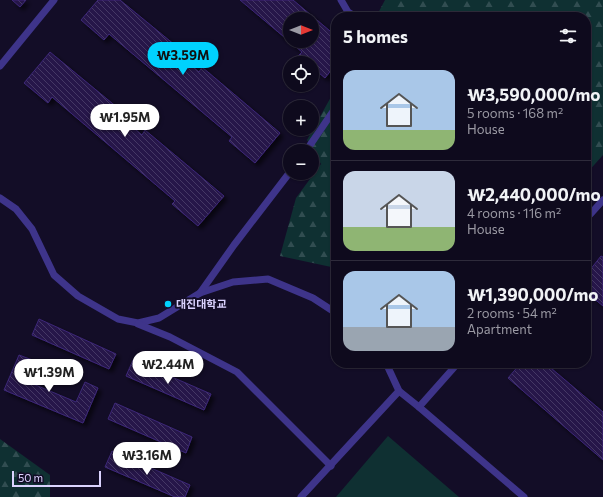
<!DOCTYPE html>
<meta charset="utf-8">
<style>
:root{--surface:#0e0a1d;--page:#171326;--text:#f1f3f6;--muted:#9b9aa4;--line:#2e2b3b;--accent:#00d2fe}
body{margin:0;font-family:Commissioner,"Noto Sans KR",sans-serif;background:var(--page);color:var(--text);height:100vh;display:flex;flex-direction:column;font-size:15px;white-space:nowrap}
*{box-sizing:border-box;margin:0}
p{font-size:13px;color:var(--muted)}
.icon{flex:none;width:22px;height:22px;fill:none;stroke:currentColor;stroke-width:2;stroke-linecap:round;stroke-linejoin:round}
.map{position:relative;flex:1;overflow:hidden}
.sheet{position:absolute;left:331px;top:12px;width:260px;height:356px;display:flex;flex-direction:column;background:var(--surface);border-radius:16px;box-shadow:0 1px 3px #0004,0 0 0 1px var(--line)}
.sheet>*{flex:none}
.needle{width:26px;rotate:90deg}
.controls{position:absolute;left:283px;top:12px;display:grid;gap:8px}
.controls a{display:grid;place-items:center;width:36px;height:36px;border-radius:50%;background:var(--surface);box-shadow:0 1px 3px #0004,0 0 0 1px var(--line);font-size:20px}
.scale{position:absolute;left:12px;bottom:10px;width:89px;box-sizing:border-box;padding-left:4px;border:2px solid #dbd3ff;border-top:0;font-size:11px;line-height:14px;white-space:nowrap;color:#dbd3ff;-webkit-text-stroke:3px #130d27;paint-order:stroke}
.price{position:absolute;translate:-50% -34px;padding:0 9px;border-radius:14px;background:#fff;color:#222;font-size:13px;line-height:26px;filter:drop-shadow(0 1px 2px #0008)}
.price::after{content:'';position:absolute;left:50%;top:24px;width:12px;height:9px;margin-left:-6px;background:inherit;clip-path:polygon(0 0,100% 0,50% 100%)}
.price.active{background:var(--accent);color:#111}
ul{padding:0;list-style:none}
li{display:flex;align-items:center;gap:12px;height:100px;padding:0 12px}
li+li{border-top:1px solid var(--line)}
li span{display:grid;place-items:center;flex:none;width:112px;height:80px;border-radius:12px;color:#555}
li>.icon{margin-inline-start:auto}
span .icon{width:48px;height:48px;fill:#fffc;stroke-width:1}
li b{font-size:17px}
h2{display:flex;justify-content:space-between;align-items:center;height:48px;padding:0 12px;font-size:17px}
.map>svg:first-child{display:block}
.forest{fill:url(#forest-firs)}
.garden{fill:#0f3032}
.building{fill:url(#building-back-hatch);stroke:#3d2778;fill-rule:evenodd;filter:url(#shadow)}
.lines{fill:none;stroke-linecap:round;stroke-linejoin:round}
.service{stroke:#3e348a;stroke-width:7}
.poi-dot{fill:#00d2fe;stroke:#130d27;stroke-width:1.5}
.labels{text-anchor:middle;stroke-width:4;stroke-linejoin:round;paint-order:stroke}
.poi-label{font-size:11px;font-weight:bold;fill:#dbd3ff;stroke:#130d27;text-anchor:start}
</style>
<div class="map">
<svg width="603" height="497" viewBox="0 0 603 497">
<defs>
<pattern id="forest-firs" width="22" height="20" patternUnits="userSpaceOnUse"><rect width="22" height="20" fill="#0f3032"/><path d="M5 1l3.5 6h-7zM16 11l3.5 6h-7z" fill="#314d51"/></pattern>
<pattern id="building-back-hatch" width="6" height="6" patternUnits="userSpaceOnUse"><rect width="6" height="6" fill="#25174a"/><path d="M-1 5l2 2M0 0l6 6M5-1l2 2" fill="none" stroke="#443865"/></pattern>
<filter id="shadow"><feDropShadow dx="3.5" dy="3.5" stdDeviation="2" flood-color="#0009"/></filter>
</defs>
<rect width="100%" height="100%" fill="#130d27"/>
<g class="forest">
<path d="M 385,0 L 603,0 L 603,155 L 586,174 L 586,17 L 376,17 Z"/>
<path d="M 336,88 L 336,268 L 280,256 L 296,198 L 321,164 L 307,140 Z"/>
<path d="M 0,439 L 50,475 L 50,497 L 0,497 Z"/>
</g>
<path class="garden" d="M 388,436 L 459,497 L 336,497 Z"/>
<g class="building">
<path d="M 12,0 L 26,0 L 20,7 Z"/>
<path d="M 98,0 L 120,0 L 181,50 L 178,54 L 199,72 L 202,67 L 280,133 L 255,163 L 229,141 L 232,137 L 109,34 L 104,40 L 81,20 Z"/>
<path d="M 240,0 L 293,0 L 336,36 L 336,64 L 325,78 L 312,67 L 312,63 L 307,63 L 298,56 L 302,52 ZM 290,19 L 312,19 L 312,41 L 290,41 Z"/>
<path d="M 50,52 L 124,113 L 121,117 L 142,135 L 145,130 L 224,196 L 198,226 L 172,204 L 175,201 L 52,97 L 48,103 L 24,83 Z"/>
<path d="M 601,256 L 603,257 L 603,306 L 586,292 L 586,275 Z"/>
<path d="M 39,319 L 116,354 L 109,369 L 32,335 Z"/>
<path d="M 19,355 L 35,361 L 26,381 L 76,402 L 85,382 L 98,388 L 83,423 L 4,390 Z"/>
<path d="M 133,360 L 211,394 L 204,410 L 126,376 Z"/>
<path d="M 521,363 L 545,363 L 603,412 L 603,460 L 508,378 Z"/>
<path d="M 115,403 L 192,437 L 186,453 L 108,419 Z"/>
<path d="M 112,451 L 190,485 L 185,497 L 175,497 L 105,467 Z"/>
</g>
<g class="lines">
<g class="service">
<path d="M 341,0 L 348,12 L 356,17"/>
<path d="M 0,66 L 54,0"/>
<path d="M 306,151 L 336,107"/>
<path d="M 0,198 L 16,209 L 32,229 L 54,275 L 78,296 L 118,319 L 138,323 L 159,318 L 200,293 L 233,282 L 268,279 L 313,298 L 336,313"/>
<path d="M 586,219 L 603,200"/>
<path d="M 200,293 L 234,245 L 290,172"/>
<path d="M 138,324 L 170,337 L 237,372 L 331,466"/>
<path d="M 386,363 L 399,391 L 419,407 L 458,363"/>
<path d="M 419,407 L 524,497"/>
<path d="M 301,497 L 399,391"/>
</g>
</g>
<circle class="poi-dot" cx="168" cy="304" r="4"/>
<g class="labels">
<g class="poi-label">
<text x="176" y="308">대진대학교</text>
</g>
</g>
</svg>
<div class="controls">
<a><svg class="needle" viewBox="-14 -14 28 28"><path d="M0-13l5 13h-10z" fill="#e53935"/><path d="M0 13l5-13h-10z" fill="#9b9aa4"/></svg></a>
<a><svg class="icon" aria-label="locate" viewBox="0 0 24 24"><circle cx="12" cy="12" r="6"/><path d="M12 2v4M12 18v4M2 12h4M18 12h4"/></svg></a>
<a>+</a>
<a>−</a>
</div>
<div class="scale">50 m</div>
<b class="price active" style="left:183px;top:76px">₩3.59M</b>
<b class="price" style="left:125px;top:138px">₩1.95M</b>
<b class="price" style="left:168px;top:385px">₩2.44M</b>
<b class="price" style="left:49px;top:393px">₩1.39M</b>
<b class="price" style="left:147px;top:476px">₩3.16M</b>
<section class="sheet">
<h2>5 homes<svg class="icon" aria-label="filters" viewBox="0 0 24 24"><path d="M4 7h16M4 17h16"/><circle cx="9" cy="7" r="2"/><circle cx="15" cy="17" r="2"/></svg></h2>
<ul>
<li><span style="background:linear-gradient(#a9c7e8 75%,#8fb573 0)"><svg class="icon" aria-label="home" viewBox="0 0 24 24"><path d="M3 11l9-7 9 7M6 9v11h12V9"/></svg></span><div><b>₩3,590,000/mo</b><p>5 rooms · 168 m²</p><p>House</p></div></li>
<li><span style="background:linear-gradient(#c9d6e8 70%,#8fb573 0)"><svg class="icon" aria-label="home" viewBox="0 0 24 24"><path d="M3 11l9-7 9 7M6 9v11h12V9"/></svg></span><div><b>₩2,440,000/mo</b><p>4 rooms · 116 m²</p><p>House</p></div></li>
<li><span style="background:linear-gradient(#a9c7e8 70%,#9aa5b1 0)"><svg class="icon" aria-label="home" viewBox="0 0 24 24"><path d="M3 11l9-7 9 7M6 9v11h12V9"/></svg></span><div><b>₩1,390,000/mo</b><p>2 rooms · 54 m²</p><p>Apartment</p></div></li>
</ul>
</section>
</div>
